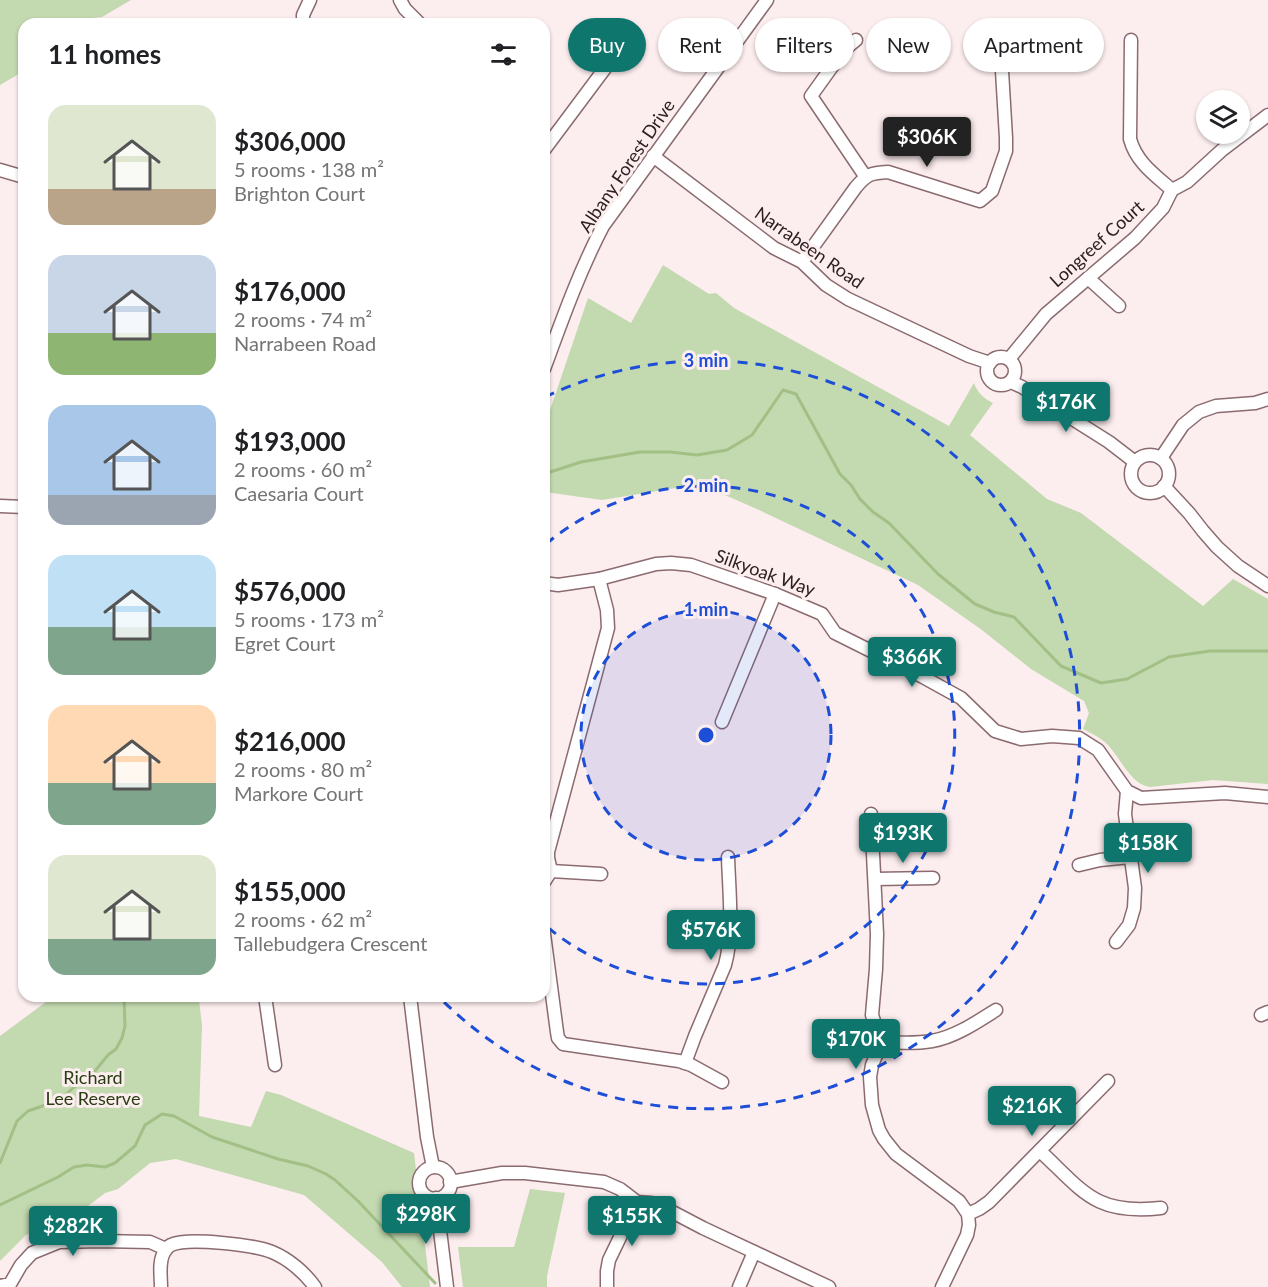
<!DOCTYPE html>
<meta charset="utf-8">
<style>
:root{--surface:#fff;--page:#f2f2f2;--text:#202124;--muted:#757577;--accent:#0f766e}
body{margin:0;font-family:Lato,sans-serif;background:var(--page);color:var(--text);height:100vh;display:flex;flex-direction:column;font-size:22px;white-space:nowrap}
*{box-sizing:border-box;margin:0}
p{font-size:20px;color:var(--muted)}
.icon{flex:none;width:33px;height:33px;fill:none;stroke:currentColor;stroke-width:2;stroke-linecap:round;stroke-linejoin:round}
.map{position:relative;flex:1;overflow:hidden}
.panel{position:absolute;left:18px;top:18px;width:532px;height:984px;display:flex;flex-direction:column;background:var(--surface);border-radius:18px;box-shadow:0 2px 4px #0004}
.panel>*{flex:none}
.hud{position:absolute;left:568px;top:18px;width:570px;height:54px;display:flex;gap:12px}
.fabs{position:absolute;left:1196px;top:90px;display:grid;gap:12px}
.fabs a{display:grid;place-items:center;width:54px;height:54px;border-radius:50%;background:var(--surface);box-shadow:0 2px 4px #0004;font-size:30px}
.price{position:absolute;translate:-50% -51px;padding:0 14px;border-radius:6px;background:var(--accent);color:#fff;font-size:20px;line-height:39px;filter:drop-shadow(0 2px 3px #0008)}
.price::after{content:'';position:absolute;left:50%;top:36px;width:18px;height:14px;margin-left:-9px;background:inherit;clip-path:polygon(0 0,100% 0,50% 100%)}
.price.current{background:#222;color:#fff}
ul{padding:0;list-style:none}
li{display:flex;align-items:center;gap:18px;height:150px;padding:0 30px}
li span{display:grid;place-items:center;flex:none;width:168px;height:120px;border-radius:18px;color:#555}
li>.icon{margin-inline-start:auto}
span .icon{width:72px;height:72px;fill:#fffc;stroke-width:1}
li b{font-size:26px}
h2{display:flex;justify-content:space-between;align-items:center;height:72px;padding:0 30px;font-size:26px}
.tag{padding:0 21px;border-radius:27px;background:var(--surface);box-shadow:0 2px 4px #0004;font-size:21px;line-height:54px}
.tag.current{background:var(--accent);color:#fff}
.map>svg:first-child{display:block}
.green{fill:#c3d9b0}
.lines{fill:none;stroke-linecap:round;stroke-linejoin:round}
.stream{stroke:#a2c085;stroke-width:3}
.minor-casing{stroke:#8b6b6f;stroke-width:15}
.minor{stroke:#fff;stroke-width:12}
.ring{fill:none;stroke:#1d4ed8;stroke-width:3;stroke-dasharray:10 8}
.labels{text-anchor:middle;stroke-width:6;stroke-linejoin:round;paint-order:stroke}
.street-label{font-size:18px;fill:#2e2022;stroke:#fcedee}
.park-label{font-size:18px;fill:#293d13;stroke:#fcedee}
.centre{fill:#1d4ed8;stroke:#fcedee;stroke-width:3}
.ring-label{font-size:18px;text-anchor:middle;font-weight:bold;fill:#1d4ed8;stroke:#fcedee;stroke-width:6;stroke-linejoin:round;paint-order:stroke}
</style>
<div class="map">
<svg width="1268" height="1287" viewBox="0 0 1268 1287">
<rect width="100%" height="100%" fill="#fcedee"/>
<g class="green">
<path d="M 0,0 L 131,0 L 102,17 L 92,18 L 83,24 L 24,24 L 24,68 L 17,75 L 0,85 Z"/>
<path d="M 663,265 L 709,294 L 716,293 L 734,308 L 949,426 L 974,383 C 977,392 984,399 993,403 L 970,435 L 1047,499 L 1081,513 L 1203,606 L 1233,579 L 1268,599 L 1268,784 L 1213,780 L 1150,787 C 1131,785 1120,757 1107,744 C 1101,738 1091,733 1083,729 L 1089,713 L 1084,701 L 1031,669 L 982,630 L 918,585 L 759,510 L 725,495 L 676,488 L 602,500 L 545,492 L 545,425 L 588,298 L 631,323 Z"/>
<path d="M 54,996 L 201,996 L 199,1000 L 202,1025 L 199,1116 L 251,1127 L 266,1091 L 281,1095 L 414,1153 L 430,1287 L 402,1287 L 382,1262 L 304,1195 L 176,1159 L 150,1163 L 118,1189 L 105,1193 L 84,1209 L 26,1235 L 0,1261 L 0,1036 Z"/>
<path d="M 530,1189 L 565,1193 L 547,1276 L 547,1287 L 463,1287 L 458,1247 L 514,1247 Z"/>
</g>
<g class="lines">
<g class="stream">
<path d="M 544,474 L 581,462 L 640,452 L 670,452 L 697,455 L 727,450 L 752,435 L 783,390 L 796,394 L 840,474 L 851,485 L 860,499 L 873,512 L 889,523 L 938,574 L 975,604 L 994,612 L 1014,617 L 1061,666 L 1101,683 L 1127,679 L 1169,657 L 1210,651 L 1268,651"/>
<path d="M 0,1163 L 17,1121 L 28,1111 L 60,1100 L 73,1088 L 91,1076 L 108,1055 L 116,1049 L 122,1038 L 125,1026 L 124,996"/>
<path d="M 0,1205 L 58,1177 L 74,1167 L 87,1165 L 105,1167 L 115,1163 L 135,1146 L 145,1125 L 162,1114 L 174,1116 L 212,1137 L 278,1159 L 308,1166 L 326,1174 L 335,1180 L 358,1201 L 435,1283"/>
</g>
<defs>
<g id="minor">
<path d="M 400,0 L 405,9 L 420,24"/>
<path d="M 303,24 L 303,15 L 310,0"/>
<path d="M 856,40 L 844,50 L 811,96 L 865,176"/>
<path d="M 1131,40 L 1130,139 C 1136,162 1155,175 1172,190"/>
<path d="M 544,150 L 609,63"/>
<path d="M 653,156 L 774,248 L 802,262 L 826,285 L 848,299 L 969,356 L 990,363"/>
<path d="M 0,170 L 24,177"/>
<path d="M 802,262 L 856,187 C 867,174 871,173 888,172 L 980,201 L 992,191 L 1006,151 L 1006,138 L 1001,54"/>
<path d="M 1088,278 L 1119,306"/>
<circle cx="1001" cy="371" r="14"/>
<path d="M 1009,359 L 1046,314 L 1135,238 L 1163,208 L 1172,190 L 1187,182 L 1222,150 L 1268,115"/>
<path d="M 544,369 C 562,320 579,272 603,226 L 767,0"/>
<path d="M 1011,382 L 1022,387 L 1109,442 L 1135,462"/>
<circle cx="1150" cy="474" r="19"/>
<path d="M 1161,458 L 1183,425 L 1199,412 L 1216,406 L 1255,403 L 1268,399"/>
<path d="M 1164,486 L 1189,513 L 1203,531 L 1217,547 L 1238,566 L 1268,586"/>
<path d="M 0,506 L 24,507"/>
<path d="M 544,583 L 558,585 L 599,579 L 656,564 L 671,563 L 691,565 L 775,594 L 822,614 L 835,633 L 923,677 L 961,698 L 995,731 L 1021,739 L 1052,736 L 1079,738 L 1098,750 L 1127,791 L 1141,798 L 1225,793 L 1268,797"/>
<path d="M 722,722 L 775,594"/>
<path d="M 871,814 L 877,934 L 876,969 L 872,1015 L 878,1033 L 880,1046 L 872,1065 L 870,1077 L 872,1105 L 879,1130 L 884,1139 L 896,1154 L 959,1201 L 968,1214 L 969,1225 L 967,1235 L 942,1287"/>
<path d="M 1079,865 L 1100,860 L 1130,857"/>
<path d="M 551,871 L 601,874"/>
<path d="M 875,879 L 933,878"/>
<path d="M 544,882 L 551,871 L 548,858 L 548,852 L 608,628 L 607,610 L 599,579"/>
<path d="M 544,934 L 557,1032 L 558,1038 L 563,1044 L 679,1061 L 691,1065 L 722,1082"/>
<path d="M 1116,942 L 1129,925 L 1134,908 L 1135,888 L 1125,814 L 1127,791"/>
<path d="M 265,996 L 275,1065"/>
<path d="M 410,996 L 427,1137 L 433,1167"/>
<path d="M 1261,1015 L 1268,1012"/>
<path d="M 880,1042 C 897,1043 915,1044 932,1041 C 955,1037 977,1022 996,1010"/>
<path d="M 685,1063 L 695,1036 L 725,965 C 734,932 729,891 728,857"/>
<path d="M 1040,1151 C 1084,1192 1095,1215 1161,1208"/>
<circle cx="435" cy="1183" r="16"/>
<path d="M 450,1182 L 502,1173 L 525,1173 L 604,1182 L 620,1189 L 637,1202 L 651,1203 L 661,1206 L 703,1228 L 829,1287"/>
<path d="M 436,1198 L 447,1287"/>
<path d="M 968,1214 L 979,1209 L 989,1202 L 1108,1081"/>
<path d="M 0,1286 L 10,1284 L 21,1265 L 32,1253 L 59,1242 L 101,1241 L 150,1242 L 166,1249"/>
<path d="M 161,1287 C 161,1276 158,1260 165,1251 C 166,1249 170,1245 171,1245 C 188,1237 255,1245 272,1252 C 289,1259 305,1273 315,1287"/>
<path d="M 607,1287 L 607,1271 L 609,1260 L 637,1202"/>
<path d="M 739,1287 L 754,1252"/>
</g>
</defs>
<use href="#minor" class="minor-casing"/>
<use href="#minor" class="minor"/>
</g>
<circle cx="706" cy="735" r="125" fill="#1d4ed8" fill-opacity=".12"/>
<g class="ring">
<circle cx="706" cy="735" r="125"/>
<path d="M546 544A249 249 0 1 1 546 926"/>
<path d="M545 397A374 374 0 1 1 439 997"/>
</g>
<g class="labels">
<g class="street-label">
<text transform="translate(627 166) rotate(-56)" y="6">Albany Forest Drive</text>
<text transform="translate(1097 244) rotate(-42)" y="6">Longreef Court</text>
<text transform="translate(809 248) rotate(35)" y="6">Narrabeen Road</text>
<text transform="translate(765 573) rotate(20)" y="6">Silkyoak Way</text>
</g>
<g class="park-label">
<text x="93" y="1084">Richard<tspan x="93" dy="21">Lee Reserve</tspan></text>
</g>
</g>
<circle cx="706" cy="735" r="9" class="centre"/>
<g class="ring-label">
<text x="706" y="367">3 min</text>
<text x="706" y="492">2 min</text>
<text x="706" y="616">1 min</text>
</g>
</svg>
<div class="fabs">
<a><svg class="icon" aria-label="layers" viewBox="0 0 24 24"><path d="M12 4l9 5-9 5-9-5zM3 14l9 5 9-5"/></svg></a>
</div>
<b class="price current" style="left:927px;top:168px">$306K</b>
<b class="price" style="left:1066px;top:433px">$176K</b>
<b class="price" style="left:912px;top:688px">$366K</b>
<b class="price" style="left:903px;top:864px">$193K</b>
<b class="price" style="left:1148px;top:874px">$158K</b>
<b class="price" style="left:711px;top:961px">$576K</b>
<b class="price" style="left:856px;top:1070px">$170K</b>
<b class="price" style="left:1032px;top:1137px">$216K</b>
<b class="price" style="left:426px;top:1245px">$298K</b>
<b class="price" style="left:632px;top:1247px">$155K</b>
<b class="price" style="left:73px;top:1257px">$282K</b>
<div class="hud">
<a class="tag current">Buy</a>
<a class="tag">Rent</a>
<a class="tag">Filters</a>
<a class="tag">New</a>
<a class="tag">Apartment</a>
</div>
<section class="panel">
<h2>11 homes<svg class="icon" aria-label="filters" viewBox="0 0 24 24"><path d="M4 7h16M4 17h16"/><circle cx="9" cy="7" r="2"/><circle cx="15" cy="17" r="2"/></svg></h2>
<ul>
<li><span style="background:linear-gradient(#dfe7d0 70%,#b9a48a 0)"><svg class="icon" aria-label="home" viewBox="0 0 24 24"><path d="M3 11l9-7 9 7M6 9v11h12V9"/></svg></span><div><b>$306,000</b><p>5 rooms · 138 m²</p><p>Brighton Court</p></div></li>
<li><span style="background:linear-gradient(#c9d6e8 65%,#8fb573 0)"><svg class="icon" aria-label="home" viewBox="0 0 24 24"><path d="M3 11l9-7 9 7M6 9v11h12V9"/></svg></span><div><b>$176,000</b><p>2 rooms · 74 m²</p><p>Narrabeen Road</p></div></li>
<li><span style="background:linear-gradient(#a9c7e8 75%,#9aa5b1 0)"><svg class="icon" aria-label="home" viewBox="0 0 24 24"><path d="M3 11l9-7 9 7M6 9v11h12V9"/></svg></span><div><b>$193,000</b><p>2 rooms · 60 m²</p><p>Caesaria Court</p></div></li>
<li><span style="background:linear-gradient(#bfe0f5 60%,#7fa58c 0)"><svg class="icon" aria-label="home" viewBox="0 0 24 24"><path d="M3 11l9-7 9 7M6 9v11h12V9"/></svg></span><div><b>$576,000</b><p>5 rooms · 173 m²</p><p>Egret Court</p></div></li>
<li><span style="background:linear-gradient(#ffd9b3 65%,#7fa58c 0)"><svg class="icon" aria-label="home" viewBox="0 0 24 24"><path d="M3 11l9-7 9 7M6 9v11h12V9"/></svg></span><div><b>$216,000</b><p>2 rooms · 80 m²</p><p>Markore Court</p></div></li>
<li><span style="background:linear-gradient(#dfe7d0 70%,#7fa58c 0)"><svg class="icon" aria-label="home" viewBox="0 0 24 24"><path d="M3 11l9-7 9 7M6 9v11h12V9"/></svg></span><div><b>$155,000</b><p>2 rooms · 62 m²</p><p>Tallebudgera Crescent</p></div></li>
</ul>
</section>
</div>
